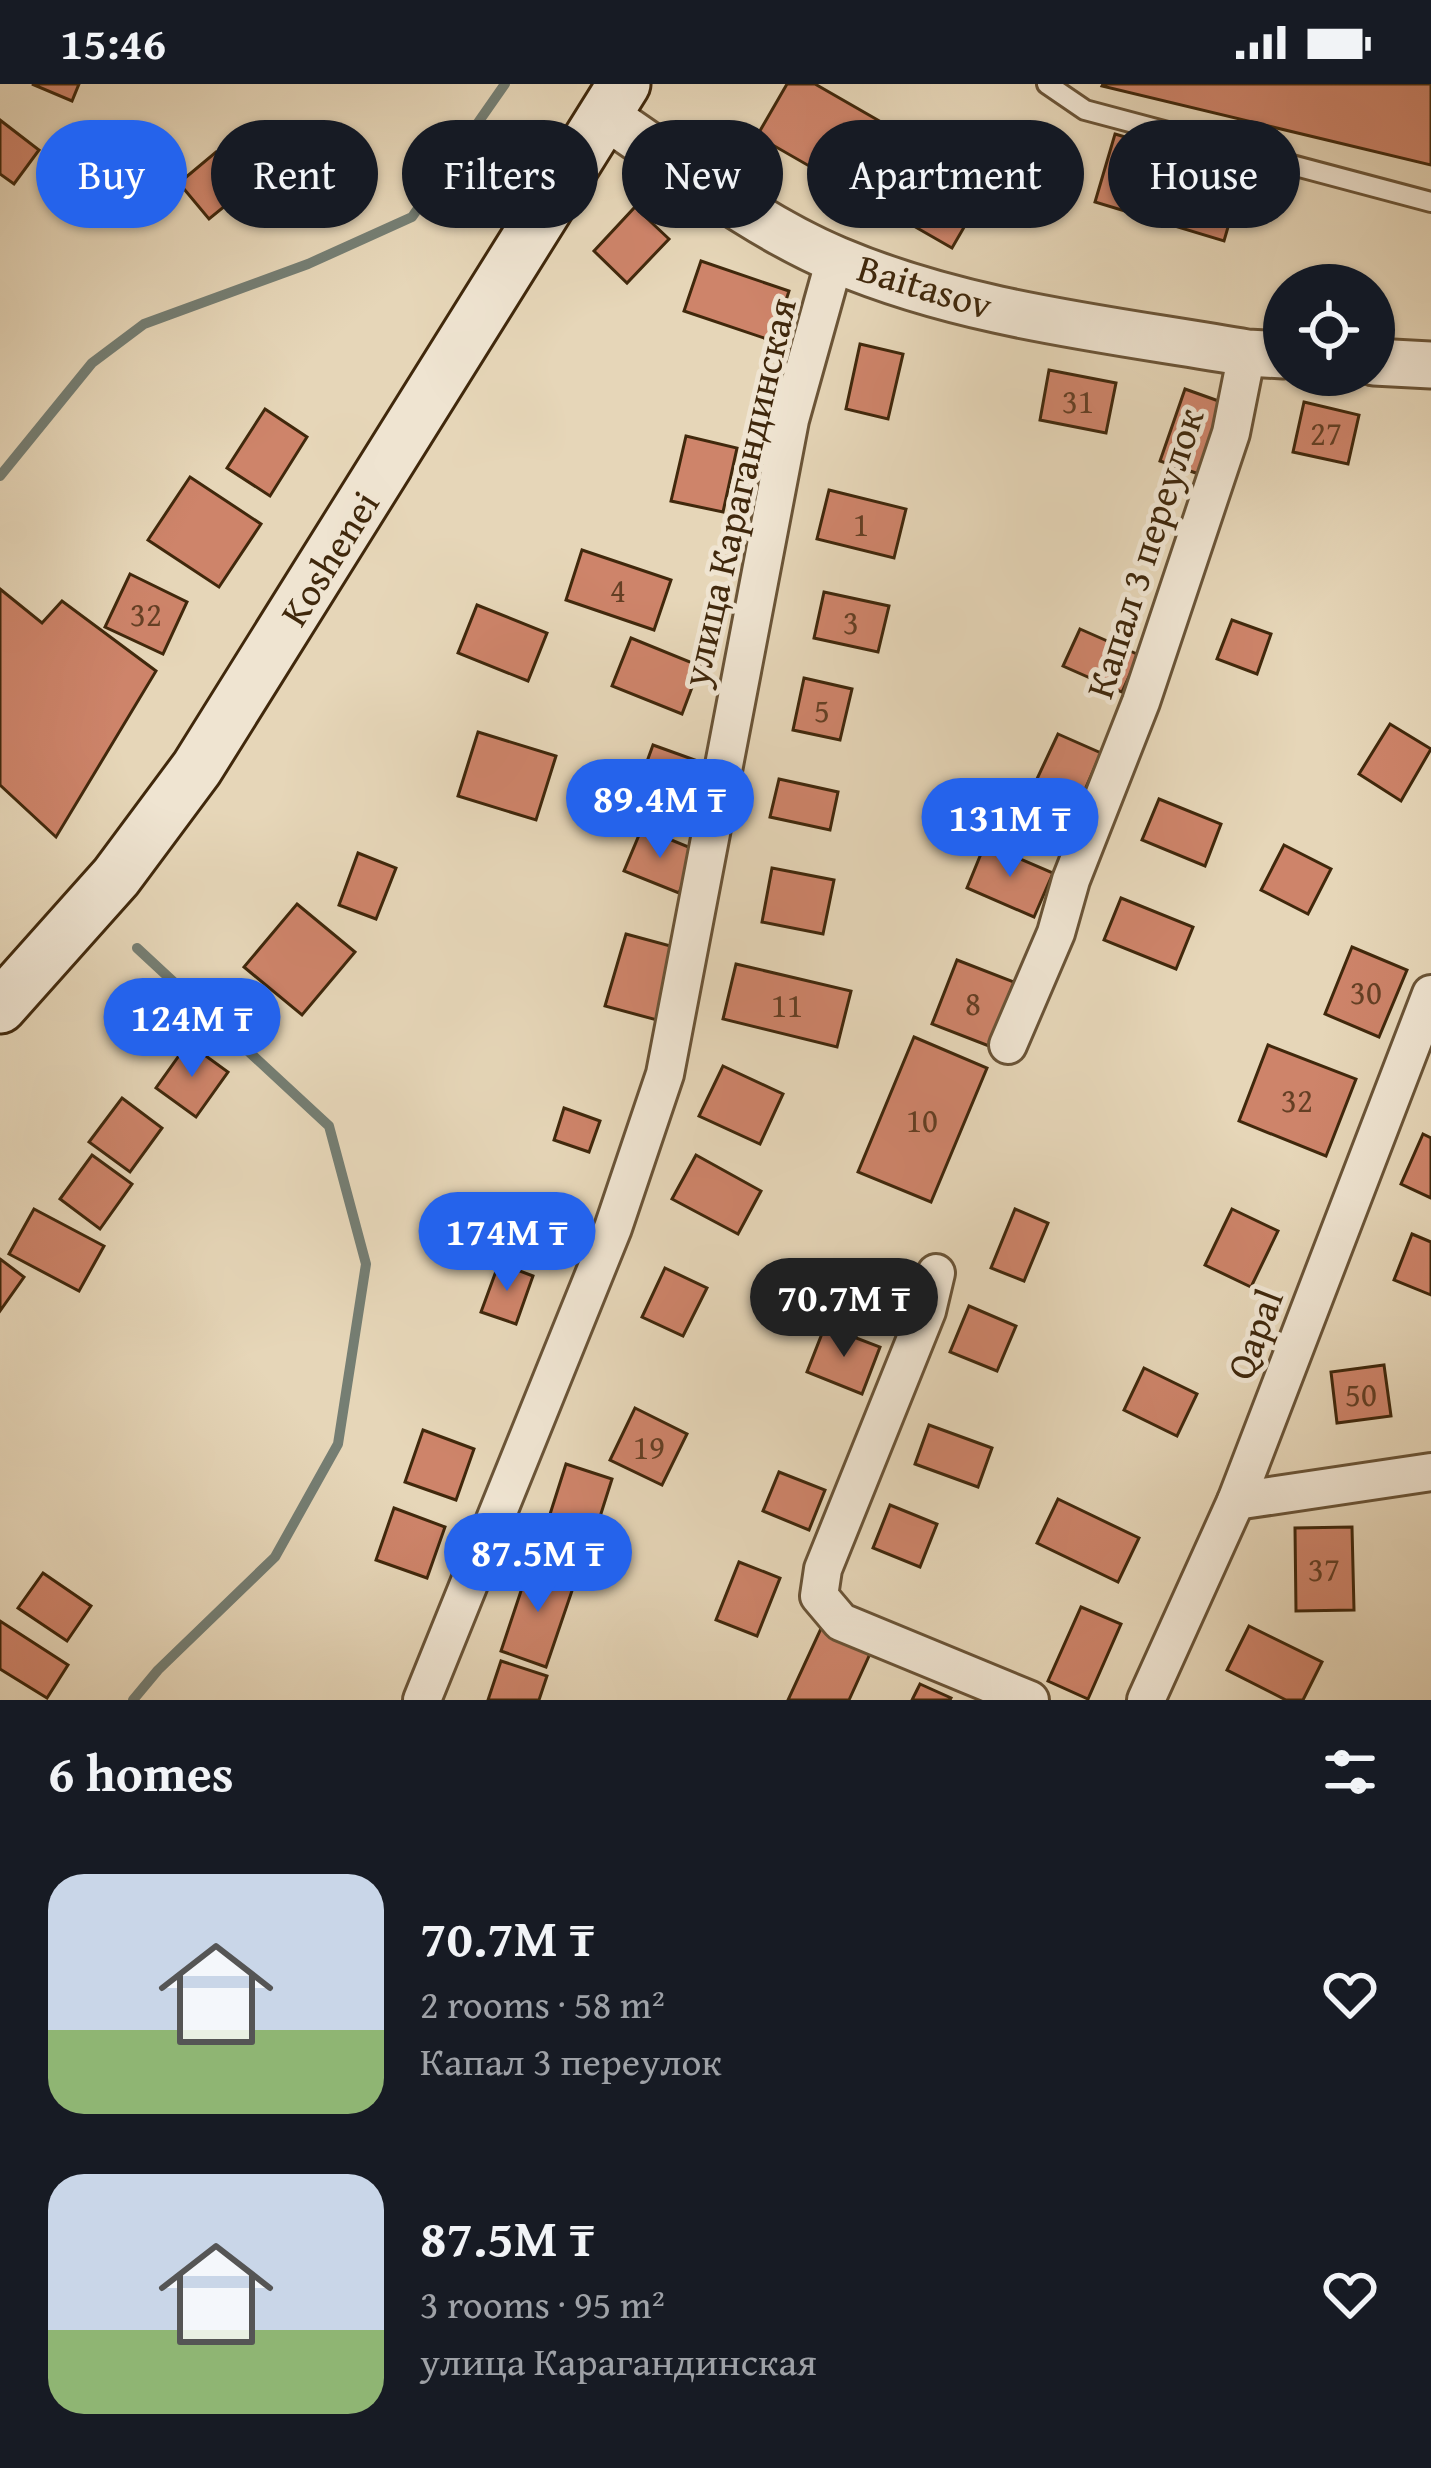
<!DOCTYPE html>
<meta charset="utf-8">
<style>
:root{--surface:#171b24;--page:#242831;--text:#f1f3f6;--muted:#9ea1a6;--accent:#2563eb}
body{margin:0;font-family:"Gentium Book Plus",serif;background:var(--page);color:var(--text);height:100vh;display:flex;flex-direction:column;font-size:45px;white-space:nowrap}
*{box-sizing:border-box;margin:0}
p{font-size:39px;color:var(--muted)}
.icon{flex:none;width:66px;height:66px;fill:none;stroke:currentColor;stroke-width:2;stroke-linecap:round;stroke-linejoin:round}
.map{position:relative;height:1616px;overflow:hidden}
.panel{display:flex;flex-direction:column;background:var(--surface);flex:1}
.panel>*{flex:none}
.top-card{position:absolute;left:36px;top:36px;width:1359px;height:108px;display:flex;gap:24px}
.buttons{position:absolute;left:1263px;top:180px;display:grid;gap:24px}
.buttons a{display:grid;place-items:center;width:132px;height:132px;border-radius:50%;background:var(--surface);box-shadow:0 3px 9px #0004;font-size:60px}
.price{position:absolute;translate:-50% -102px;padding:0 27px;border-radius:42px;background:var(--accent);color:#fff;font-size:39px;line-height:78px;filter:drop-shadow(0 3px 6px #0008)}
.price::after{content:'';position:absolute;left:50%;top:72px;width:36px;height:27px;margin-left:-18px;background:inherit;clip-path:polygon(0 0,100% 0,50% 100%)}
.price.selected{background:#222;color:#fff}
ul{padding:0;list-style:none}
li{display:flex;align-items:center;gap:36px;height:300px;padding:0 48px}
li span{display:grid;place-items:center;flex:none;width:336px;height:240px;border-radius:36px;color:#555}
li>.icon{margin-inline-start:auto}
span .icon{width:144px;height:144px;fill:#fffc;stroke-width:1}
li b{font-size:51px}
h2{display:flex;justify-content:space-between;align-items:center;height:144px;padding:0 48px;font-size:51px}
.pill{padding:0 42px;border-radius:54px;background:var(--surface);box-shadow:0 3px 9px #0004;font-size:42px;line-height:108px}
.pill.selected{background:var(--accent);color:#fff}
.status{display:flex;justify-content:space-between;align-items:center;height:84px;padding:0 60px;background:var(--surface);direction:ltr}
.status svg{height:33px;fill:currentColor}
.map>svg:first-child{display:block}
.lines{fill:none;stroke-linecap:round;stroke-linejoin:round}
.stream{stroke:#757e73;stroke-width:10}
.building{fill:#ce846a;stroke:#40280c;stroke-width:3}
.service-casing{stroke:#6a5437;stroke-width:24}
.minor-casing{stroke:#6a5437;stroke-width:42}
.tertiary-casing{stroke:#6a5437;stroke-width:51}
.secondary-casing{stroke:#40280c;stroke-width:57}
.service{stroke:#efe4d1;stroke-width:18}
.minor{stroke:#efe4d1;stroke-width:36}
.tertiary{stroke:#efe4d1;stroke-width:45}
.secondary{stroke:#efe4d1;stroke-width:51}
.labels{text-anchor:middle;stroke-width:10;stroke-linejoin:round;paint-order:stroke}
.number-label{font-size:33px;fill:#643f24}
.street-label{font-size:39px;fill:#40280c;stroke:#efe4d1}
</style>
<div class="status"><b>15:46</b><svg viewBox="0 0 49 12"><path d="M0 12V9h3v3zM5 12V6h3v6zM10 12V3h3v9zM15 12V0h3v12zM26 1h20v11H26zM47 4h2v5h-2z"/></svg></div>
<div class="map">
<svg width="1431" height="1616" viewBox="0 0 1431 1616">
<rect width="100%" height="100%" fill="#e6d6b8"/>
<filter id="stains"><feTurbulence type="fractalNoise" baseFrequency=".00167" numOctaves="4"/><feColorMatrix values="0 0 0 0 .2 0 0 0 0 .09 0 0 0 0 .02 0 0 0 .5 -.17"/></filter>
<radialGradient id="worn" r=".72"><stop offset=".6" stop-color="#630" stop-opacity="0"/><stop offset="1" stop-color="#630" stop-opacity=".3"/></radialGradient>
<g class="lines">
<g class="stream">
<path d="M 0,392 L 92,279 L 144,240 L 308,180 L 412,133 L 505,0"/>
<path d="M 133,1616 L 158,1586 L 275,1473 L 338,1360 L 366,1180 L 329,1042 L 137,864"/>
</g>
</g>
<g class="building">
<path d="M 32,0 L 79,0 L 72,17 Z"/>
<path d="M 787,0 L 815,0 L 989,100 L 952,164 L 757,52 Z"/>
<path d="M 1103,0 L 1431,0 L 1431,81 L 1102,2 Z"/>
<path d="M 0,36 L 39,66 L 14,100 L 0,90 Z"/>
<path d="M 1115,50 L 1244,88 L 1224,157 L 1095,118 Z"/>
<path d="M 216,68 L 247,104 L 209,135 L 179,99 Z"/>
<path d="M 635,123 L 669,155 L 627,199 L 594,167 Z"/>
<path d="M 701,177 L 789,207 L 773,257 L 684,227 Z"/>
<path d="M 860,260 L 903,270 L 888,335 L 846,325 Z"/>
<path d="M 1049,286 L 1116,299 L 1106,349 L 1040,336 Z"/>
<path d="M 1185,305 L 1227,320 L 1202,391 L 1160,377 Z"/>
<path d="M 1304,318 L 1359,331 L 1348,380 L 1293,368 Z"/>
<path d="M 265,325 L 307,353 L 270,412 L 227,384 Z"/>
<path d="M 686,352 L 737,364 L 723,428 L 671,417 Z"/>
<path d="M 190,393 L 261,440 L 219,503 L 148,456 Z"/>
<path d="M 829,406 L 906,425 L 894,474 L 817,455 Z"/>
<path d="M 582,466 L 671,496 L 654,546 L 566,516 Z"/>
<path d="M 130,490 L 187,518 L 163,570 L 105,543 Z"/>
<path d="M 0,505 L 42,539 L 62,517 L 156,587 L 56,753 L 0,701 Z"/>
<path d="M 824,508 L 889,522 L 878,568 L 814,554 Z"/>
<path d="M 477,521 L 547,549 L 528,597 L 458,569 Z"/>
<path d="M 1232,536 L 1271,550 L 1257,590 L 1217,575 Z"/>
<path d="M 1080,545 L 1139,571 L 1122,608 L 1063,582 Z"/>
<path d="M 631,554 L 700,582 L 682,630 L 612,602 Z"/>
<path d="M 804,594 L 852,605 L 840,656 L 793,646 Z"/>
<path d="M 1390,640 L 1431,665 L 1401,717 L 1359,690 Z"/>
<path d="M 478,648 L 556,672 L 536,736 L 458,712 Z"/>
<path d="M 1058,650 L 1101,669 L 1080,717 L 1036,697 Z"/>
<path d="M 653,661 L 703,679 L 691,712 L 641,694 Z"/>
<path d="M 779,695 L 838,708 L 830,746 L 770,733 Z"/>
<path d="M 1159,715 L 1221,740 L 1205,782 L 1142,756 Z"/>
<path d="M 642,744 L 696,766 L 679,809 L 624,787 Z"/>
<path d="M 985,760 L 1053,789 L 1034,833 L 967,804 Z"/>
<path d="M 1284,761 L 1331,785 L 1308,830 L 1261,806 Z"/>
<path d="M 358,769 L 396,784 L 376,835 L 339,821 Z"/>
<path d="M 772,784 L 834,796 L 823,850 L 762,838 Z"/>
<path d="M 1121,814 L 1193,843 L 1176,885 L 1104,856 Z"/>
<path d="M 297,820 L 355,868 L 302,931 L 244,883 Z"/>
<path d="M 626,850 L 678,864 L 657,936 L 605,922 Z"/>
<path d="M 1352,863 L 1407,886 L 1379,953 L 1325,930 Z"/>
<path d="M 957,876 L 1014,898 L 989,962 L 932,940 Z"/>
<path d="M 736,880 L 851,907 L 837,963 L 723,935 Z"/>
<path d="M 914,953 L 987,984 L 931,1118 L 858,1088 Z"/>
<path d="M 188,959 L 228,988 L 196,1033 L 156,1004 Z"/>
<path d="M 1268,961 L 1356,995 L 1326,1072 L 1239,1037 Z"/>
<path d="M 723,982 L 783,1010 L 760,1060 L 699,1032 Z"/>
<path d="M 122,1014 L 162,1044 L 130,1088 L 89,1058 Z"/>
<path d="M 564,1024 L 600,1037 L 589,1068 L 554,1056 Z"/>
<path d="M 1423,1050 L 1431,1054 L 1431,1114 L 1401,1100 Z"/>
<path d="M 92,1071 L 132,1100 L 100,1145 L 60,1115 Z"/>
<path d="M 696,1071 L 761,1107 L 738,1150 L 672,1115 Z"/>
<path d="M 34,1125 L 104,1162 L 79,1207 L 9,1170 Z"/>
<path d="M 1015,1125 L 1048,1139 L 1024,1197 L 991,1184 Z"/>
<path d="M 1232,1125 L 1278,1147 L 1251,1203 L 1205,1181 Z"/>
<path d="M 1412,1150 L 1431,1158 L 1431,1211 L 1394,1196 Z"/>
<path d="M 0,1175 L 24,1193 L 0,1227 Z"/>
<path d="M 499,1179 L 533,1192 L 516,1240 L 481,1228 Z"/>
<path d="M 665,1184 L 707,1204 L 683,1252 L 642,1233 Z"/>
<path d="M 969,1222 L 1016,1242 L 997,1287 L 950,1268 Z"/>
<path d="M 825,1242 L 880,1263 L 862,1310 L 807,1288 Z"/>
<path d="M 1384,1281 L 1391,1332 L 1337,1339 L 1331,1288 Z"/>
<path d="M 1144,1284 L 1197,1310 L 1177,1352 L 1124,1326 Z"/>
<path d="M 635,1324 L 687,1350 L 662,1401 L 610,1376 Z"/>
<path d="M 929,1341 L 992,1364 L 978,1403 L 915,1380 Z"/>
<path d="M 423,1346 L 474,1365 L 456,1416 L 405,1398 Z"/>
<path d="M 566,1380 L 612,1395 L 584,1483 L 538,1468 Z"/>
<path d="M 779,1388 L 825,1406 L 809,1446 L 763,1427 Z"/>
<path d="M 1058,1415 L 1139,1454 L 1118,1498 L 1037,1459 Z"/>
<path d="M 890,1421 L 937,1440 L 920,1483 L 873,1464 Z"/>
<path d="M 394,1424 L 445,1443 L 427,1494 L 376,1476 Z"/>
<path d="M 1352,1443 L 1354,1526 L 1296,1527 L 1295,1444 Z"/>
<path d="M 739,1478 L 780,1494 L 757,1552 L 716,1536 Z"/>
<path d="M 530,1480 L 576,1495 L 546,1583 L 501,1567 Z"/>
<path d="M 43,1489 L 91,1522 L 67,1557 L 18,1524 Z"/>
<path d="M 1081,1523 L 1121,1540 L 1088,1615 L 1048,1597 Z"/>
<path d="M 0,1537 L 68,1581 L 47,1614 L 0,1585 Z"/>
<path d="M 824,1538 L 874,1561 L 849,1616 L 788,1616 Z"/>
<path d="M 1249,1542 L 1322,1578 L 1303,1616 L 1286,1616 L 1227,1586 Z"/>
<path d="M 501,1577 L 547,1592 L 539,1616 L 488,1616 Z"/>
<path d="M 920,1600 L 951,1614 L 950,1616 L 912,1616 Z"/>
</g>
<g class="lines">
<defs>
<path id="service" d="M 1047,0 L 1085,26 L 1431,118"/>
<g id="minor">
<path d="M 1008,961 L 1056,849 L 1071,796 L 1141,618 L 1231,349 L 1247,269"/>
<path d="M 936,1189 L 927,1227 L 823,1485 L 819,1512 L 841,1538 L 1030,1616"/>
<path d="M 1236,1417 L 1431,1388"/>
<path d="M 422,1616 L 613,1144 L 665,990 L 790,336 L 835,175"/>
<path d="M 1146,1616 L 1236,1417 L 1431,910"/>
</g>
<g id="tertiary">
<path d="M 604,31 C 679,81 754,141 837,176 C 967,231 1109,245 1247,269 L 1284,271"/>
<path d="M 1374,278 L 1431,281"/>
</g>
<path id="secondary" d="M 0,923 L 116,793 L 197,684 L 624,0"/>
</defs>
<use href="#service" class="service-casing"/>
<use href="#minor" class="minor-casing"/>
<use href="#tertiary" class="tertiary-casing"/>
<use href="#secondary" class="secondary-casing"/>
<use href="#service" class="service"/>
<use href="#minor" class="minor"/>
<use href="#tertiary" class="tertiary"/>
<use href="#secondary" class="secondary"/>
</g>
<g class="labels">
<g class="number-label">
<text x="1078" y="329">31</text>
<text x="1326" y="361">27</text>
<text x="861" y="452">1</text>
<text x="618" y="518">4</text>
<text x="146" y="542">32</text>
<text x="851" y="550">3</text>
<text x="822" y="638">5</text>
<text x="1366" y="920">30</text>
<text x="973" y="931">8</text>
<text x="787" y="933">11</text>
<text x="1297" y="1028">32</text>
<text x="922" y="1048">10</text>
<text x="1361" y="1322">50</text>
<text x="649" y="1375">19</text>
<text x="1324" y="1497">37</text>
</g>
<g class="street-label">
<text transform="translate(925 202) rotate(17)" y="14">Baitasov</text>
<text transform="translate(738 408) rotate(-77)" y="14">улица Карагандинская</text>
<text transform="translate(1144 469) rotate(-72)" y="14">Капал 3 переулок</text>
<text transform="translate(329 474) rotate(-58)" y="14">Koshenei</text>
<text transform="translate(1254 1250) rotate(-69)" y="14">Qapal</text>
</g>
</g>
<rect width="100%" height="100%" filter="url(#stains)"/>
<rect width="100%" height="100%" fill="url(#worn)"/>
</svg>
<div class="buttons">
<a><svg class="icon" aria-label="locate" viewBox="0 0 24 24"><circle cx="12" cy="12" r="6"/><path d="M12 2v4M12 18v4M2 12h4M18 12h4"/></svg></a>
</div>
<b class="price" style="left:660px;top:777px">89.4M ₸</b>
<b class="price" style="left:1010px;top:796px">131M ₸</b>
<b class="price" style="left:192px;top:996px">124M ₸</b>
<b class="price" style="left:507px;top:1210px">174M ₸</b>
<b class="price selected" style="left:844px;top:1276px">70.7M ₸</b>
<b class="price" style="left:538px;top:1531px">87.5M ₸</b>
<div class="top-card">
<a class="pill selected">Buy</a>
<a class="pill">Rent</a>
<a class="pill">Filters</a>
<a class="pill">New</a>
<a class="pill">Apartment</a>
<a class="pill">House</a>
</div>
</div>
<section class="panel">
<h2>6 homes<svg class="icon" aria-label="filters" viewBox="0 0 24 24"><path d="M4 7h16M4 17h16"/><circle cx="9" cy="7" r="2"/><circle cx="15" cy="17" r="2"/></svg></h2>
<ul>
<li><span style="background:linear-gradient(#c9d6e8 65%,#8fb573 0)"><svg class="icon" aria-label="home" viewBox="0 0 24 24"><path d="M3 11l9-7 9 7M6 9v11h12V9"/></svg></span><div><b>70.7M ₸</b><p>2 rooms · 58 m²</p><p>Капал 3 переулок</p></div><svg class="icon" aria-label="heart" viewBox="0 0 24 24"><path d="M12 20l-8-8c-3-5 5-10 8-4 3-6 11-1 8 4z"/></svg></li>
<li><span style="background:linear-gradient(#c9d6e8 65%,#8fb573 0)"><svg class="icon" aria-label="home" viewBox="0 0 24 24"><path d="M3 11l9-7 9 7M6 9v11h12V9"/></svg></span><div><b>87.5M ₸</b><p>3 rooms · 95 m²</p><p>улица Карагандинская</p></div><svg class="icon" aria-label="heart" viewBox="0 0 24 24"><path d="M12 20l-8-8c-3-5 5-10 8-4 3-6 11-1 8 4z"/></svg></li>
</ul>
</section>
